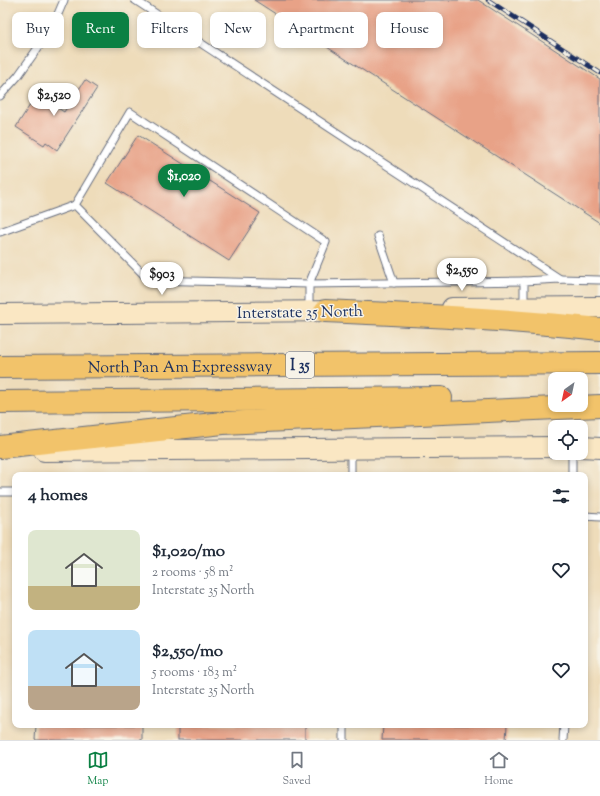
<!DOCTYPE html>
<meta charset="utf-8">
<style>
:root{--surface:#fff;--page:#f2f2f3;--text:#1f2937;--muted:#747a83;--line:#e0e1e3;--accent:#0b8043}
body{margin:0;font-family:"Sorts Mill Goudy",serif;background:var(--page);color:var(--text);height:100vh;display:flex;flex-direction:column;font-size:15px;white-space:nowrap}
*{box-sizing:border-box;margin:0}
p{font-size:13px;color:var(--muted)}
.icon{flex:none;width:22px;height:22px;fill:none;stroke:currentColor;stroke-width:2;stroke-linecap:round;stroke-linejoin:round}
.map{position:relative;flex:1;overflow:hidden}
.details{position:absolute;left:12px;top:472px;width:576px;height:256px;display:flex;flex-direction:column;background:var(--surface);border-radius:8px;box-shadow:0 2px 6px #0003}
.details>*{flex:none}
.top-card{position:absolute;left:12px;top:12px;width:576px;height:36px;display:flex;gap:8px}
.needle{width:26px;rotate:213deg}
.tools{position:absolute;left:548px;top:372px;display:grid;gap:8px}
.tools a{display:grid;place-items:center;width:40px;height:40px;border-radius:8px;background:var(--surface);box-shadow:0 2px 6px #0003;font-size:20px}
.price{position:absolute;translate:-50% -34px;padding:0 9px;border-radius:14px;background:#fff;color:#222;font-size:13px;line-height:26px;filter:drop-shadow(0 1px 2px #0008)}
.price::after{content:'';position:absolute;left:50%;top:24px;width:12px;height:9px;margin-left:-6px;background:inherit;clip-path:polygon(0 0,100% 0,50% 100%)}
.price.selected{background:var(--accent);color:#fff}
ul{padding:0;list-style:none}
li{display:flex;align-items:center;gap:12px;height:100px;padding:0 16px}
li span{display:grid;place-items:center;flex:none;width:112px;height:80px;border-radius:8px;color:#555}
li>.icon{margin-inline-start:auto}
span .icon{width:48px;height:48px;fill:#fffc;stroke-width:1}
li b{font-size:17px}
h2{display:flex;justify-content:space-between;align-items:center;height:48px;padding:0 16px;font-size:17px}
.pill{padding:0 14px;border-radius:8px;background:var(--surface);box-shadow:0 2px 6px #0003;font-size:14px;line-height:36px}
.pill.selected{background:var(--accent);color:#fff}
.tab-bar{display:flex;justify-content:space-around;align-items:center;height:56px;border-top:1px solid var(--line);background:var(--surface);font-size:11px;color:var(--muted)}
.tab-bar a{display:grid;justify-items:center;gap:2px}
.tab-bar .selected{color:var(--accent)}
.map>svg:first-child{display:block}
.building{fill:#e8a287}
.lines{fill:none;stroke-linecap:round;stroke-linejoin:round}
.lane-casing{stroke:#656c7e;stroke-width:9}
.secondary-casing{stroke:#656c7e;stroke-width:22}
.highway-casing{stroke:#656c7e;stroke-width:24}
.lane{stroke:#fff;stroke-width:7}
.secondary{stroke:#fae7c3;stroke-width:20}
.highway{stroke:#f2c36a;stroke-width:22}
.rail-casing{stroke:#1b2f5e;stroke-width:4.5}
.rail{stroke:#f7f3e8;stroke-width:3;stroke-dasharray:9;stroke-linecap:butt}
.labels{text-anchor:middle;stroke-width:3;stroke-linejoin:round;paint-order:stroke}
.shield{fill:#f7f3e8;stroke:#5d6a87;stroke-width:1}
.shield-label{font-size:15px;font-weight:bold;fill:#1b2f5e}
.street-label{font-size:16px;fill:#1b2f5e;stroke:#f7f3e8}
</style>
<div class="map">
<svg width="600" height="740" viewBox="0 0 600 740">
<rect width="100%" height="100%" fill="#f7f3e8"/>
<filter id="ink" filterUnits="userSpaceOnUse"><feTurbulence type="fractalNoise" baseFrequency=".025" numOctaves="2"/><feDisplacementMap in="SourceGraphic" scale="8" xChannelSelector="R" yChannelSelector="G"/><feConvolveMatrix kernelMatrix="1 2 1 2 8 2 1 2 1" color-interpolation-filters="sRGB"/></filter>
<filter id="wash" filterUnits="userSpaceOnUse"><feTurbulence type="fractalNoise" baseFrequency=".012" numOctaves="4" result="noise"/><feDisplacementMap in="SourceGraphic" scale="16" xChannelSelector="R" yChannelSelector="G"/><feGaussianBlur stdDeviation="0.9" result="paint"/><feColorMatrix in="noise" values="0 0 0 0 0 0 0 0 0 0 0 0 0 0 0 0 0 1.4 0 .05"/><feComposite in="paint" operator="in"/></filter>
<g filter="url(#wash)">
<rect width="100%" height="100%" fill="#eedcba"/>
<g id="blocks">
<g class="building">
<path d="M 254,0 L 478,0 L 600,79 L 600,223 Z"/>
<path d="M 85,80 L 97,88 L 57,150 L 46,142 L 44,145 L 16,127 L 37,94 L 64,112 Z"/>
<path d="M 138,135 L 260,213 L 229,261 L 107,183 Z"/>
<path d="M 36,725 L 142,725 L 142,740 L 35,740 Z"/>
<rect x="178" y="725" width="127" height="15"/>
<path d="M 383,725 L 507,725 L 506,740 L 382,740 Z"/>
</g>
</g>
</g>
<g filter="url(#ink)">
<use href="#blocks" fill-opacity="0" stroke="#656c7e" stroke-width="1"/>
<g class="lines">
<defs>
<g id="lane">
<path d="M 135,0 L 560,279"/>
<path d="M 0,96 L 18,76 L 52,28 L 64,0"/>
<path d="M 0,232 L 75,205"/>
<path d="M 378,236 L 394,283"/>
<path d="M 524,307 L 524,281 L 560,279 L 600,280"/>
<path d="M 309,310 L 309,284 L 326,242 L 130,112 L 75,205 L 149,280 L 309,284 L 524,281"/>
<path d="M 572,453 L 572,475"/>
<path d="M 351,475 L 351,449"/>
<path d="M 0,492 L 15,492"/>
<path d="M 585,516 L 600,517"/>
<path d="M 344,740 L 344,725"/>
<path d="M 563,740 L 564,725"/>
</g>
<g id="secondary">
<path d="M 452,308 L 600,307"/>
<path d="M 0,314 L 342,311"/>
<path d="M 581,447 L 600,448"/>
<path d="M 44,451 L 555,447"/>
</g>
<g id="highway">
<path d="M 325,311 C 417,315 508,319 600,329"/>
<path id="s1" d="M 0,367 L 600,363"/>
<path d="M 0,402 L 441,398"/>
<path d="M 0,447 L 223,423 L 600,406"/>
</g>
</defs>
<use href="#lane" class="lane-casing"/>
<use href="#secondary" class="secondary-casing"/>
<use href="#highway" class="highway-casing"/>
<use href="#lane" class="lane"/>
<use href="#secondary" class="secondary"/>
<use href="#highway" class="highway"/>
<defs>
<path id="rail" d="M 488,0 L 600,73"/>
</defs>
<use href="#rail" class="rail-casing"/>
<use href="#rail" class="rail"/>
</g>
</g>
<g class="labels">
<rect class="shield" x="286" y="352" width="28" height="26" rx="3"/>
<g class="shield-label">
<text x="300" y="370">I 35</text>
</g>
<g class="street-label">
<text transform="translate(300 311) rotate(-1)" y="6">Interstate 35 North</text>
<text dy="6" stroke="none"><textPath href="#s1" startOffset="180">North Pan Am Expressway</textPath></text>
</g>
</g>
</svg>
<div class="tools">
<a><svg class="needle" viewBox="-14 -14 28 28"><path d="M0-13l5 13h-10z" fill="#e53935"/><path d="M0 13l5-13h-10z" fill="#747a83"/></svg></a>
<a><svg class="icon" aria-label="locate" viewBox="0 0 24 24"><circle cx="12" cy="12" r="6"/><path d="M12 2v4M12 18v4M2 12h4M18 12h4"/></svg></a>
</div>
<b class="price" style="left:54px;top:117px">$2,520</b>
<b class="price selected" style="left:184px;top:198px">$1,020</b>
<b class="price" style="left:462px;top:292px">$2,550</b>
<b class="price" style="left:162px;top:296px">$903</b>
<div class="top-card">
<a class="pill">Buy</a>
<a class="pill selected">Rent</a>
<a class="pill">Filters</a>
<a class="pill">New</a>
<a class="pill">Apartment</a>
<a class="pill">House</a>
</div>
<section class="details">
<h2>4 homes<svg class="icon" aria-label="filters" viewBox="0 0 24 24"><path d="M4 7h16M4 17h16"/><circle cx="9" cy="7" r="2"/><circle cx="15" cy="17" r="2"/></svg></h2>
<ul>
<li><span style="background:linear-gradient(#dfe7d0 70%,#c2b280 0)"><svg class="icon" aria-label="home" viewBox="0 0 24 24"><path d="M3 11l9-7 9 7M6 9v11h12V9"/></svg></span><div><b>$1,020/mo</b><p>2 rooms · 58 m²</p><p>Interstate 35 North</p></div><svg class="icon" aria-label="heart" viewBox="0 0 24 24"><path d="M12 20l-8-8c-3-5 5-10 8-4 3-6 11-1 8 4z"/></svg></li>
<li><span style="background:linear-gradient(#bfe0f5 70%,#b9a48a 0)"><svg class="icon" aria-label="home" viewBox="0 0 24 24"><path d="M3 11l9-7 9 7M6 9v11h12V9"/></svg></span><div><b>$2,550/mo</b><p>5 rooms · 183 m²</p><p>Interstate 35 North</p></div><svg class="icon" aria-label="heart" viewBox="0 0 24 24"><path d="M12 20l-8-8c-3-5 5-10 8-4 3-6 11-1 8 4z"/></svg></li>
</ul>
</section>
</div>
<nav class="tab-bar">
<a class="selected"><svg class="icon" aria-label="map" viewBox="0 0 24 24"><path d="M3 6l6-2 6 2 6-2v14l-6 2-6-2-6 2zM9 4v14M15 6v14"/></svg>Map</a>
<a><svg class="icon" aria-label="saved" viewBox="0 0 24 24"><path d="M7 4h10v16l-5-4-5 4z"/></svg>Saved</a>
<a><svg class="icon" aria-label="home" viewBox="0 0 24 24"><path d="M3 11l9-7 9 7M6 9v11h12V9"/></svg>Home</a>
</nav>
